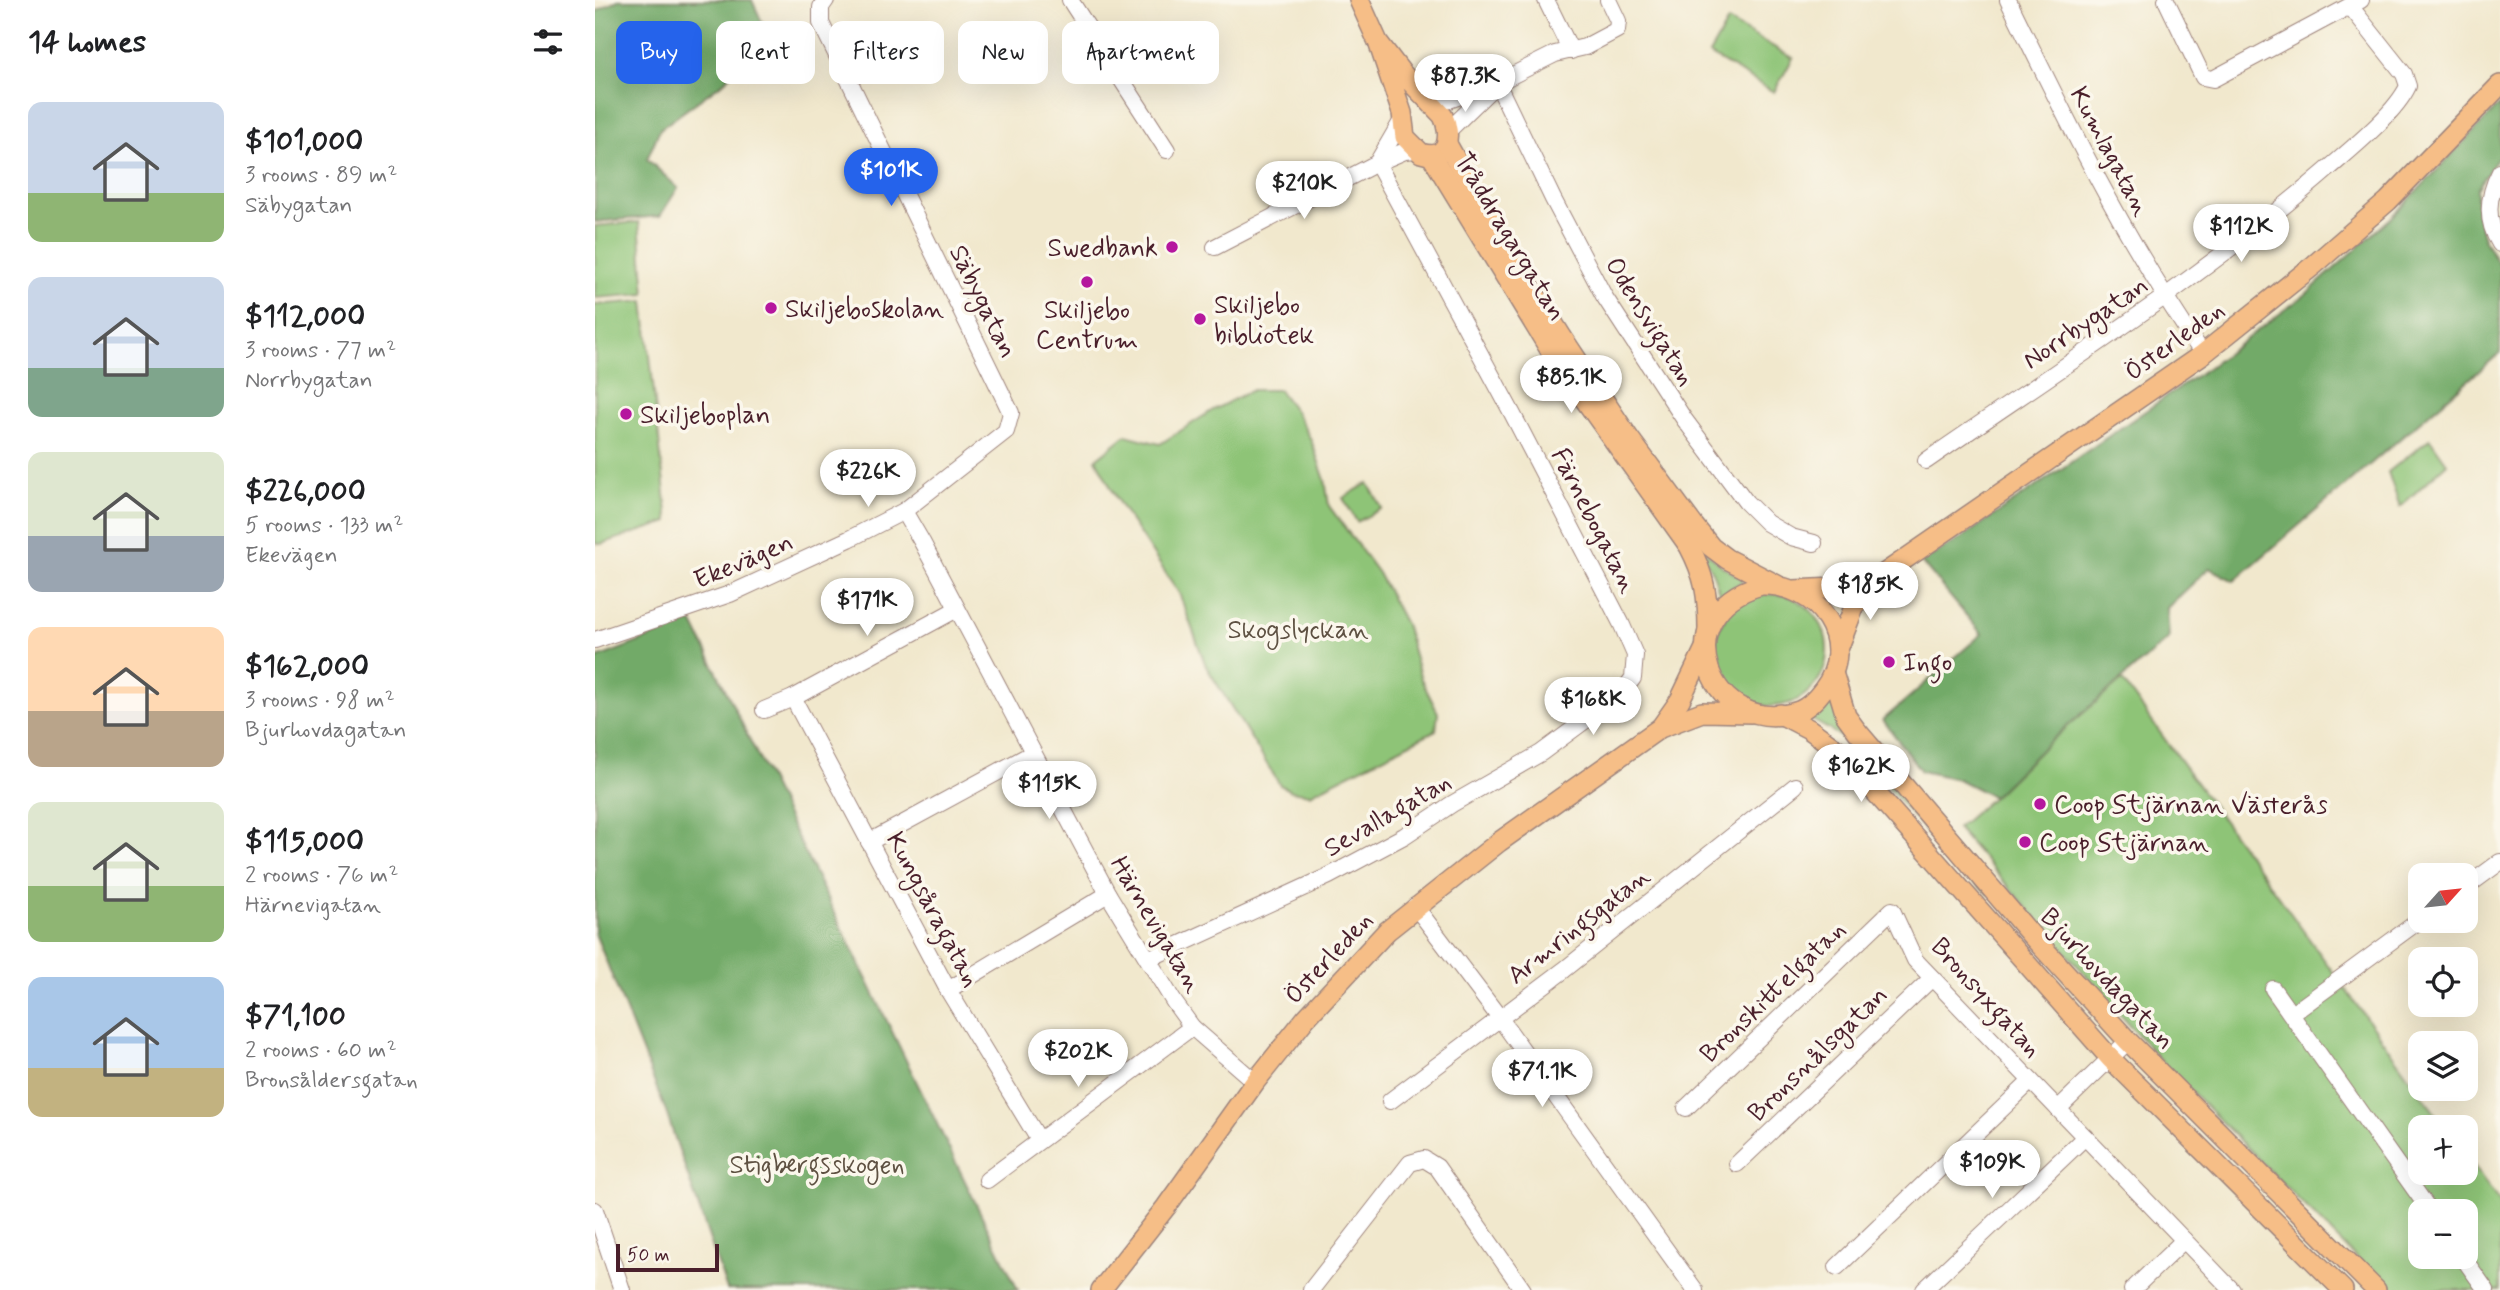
<!DOCTYPE html>
<meta charset="utf-8">
<style>
:root{--surface:#fff;--page:#f2f2f2;--text:#202124;--muted:#757577;--accent:#2563eb}
body{margin:0;font-family:Mynerve,sans-serif;background:var(--page);color:var(--text);height:100vh;display:flex;flex-direction:column;font-size:26px;white-space:nowrap}
*{box-sizing:border-box;margin:0}
p{font-size:23px;color:var(--muted)}
.icon{flex:none;width:38px;height:38px;fill:none;stroke:currentColor;stroke-width:2;stroke-linecap:round;stroke-linejoin:round}
.map{position:relative;flex:1;overflow:hidden}
.side{display:flex;flex-direction:column;background:var(--surface);width:595px}
.side>*{flex:none}
.banner{position:absolute;left:21px;top:21px;width:665px;height:63px;display:flex;gap:14px}
.needle{width:46px;rotate:63deg}
.tools{position:absolute;left:1813px;top:863px;display:grid;gap:14px}
.tools a{display:grid;place-items:center;width:70px;height:70px;border-radius:14px;background:var(--surface);box-shadow:0 7px 28px #0002;font-size:35px}
.scale{position:absolute;left:21px;bottom:18px;width:103px;box-sizing:border-box;padding-left:7px;border:4px solid #4a1f2b;border-top:0;font-size:19px;line-height:24px;white-space:nowrap;color:#4a1f2b;-webkit-text-stroke:5px #fbf7ec;paint-order:stroke}
.price{position:absolute;translate:-50% -60px;padding:0 16px;border-radius:24px;background:#fff;color:#222;font-size:23px;line-height:46px;filter:drop-shadow(0 2px 4px #0008)}
.price::after{content:'';position:absolute;left:50%;top:42px;width:21px;height:16px;margin-left:-10px;background:inherit;clip-path:polygon(0 0,100% 0,50% 100%)}
.price.current{background:var(--accent);color:#fff}
ul{padding:0;list-style:none}
li{display:flex;align-items:center;gap:21px;height:175px;padding:0 28px}
li span{display:grid;place-items:center;flex:none;width:196px;height:140px;border-radius:14px;color:#555}
li>.icon{margin-inline-start:auto}
span .icon{width:84px;height:84px;fill:#fffc;stroke-width:1}
li b{font-size:30px}
h2{display:flex;justify-content:space-between;align-items:center;height:84px;padding:0 28px;font-size:30px}
.pill{padding:0 24px;border-radius:14px;background:var(--surface);box-shadow:0 7px 28px #0002;font-size:24px;line-height:63px}
.pill.current{background:var(--accent);color:#fff}
main{display:flex;flex:1;min-height:0}
.map>svg:first-child{display:block}
.green{fill:#8ec477;stroke:#6c7251;stroke-width:2;fill-rule:evenodd}
.forest{fill:#72aa68;stroke:#5e644a;stroke-width:2}
.lines{fill:none;stroke-linecap:round;stroke-linejoin:round}
.minor-casing{stroke:#9e847c;stroke-width:18}
.major-casing{stroke:#9e847c;stroke-width:22}
.minor{stroke:#fff;stroke-width:16}
.major{stroke:#f6be87;stroke-width:19}
.poi-dot{fill:#b5179e;stroke:#fbf7ec;stroke-width:2.5}
.labels{text-anchor:middle;stroke-width:7;stroke-linejoin:round;paint-order:stroke}
.street-label{font-size:26px;fill:#4a1f2b;stroke:#fbf7ec}
.poi-label{font-size:26px;fill:#4a1f2b;stroke:#fbf7ec;text-anchor:start}
.park-label{font-size:26px;fill:#5e5142;stroke:#fbf7ec}
</style>
<main>
<section class="side">
<h2>14 homes<svg class="icon" aria-label="filters" viewBox="0 0 24 24"><path d="M4 7h16M4 17h16"/><circle cx="9" cy="7" r="2"/><circle cx="15" cy="17" r="2"/></svg></h2>
<ul>
<li><span style="background:linear-gradient(#c9d6e8 65%,#8fb573 0)"><svg class="icon" aria-label="home" viewBox="0 0 24 24"><path d="M3 11l9-7 9 7M6 9v11h12V9"/></svg></span><div><b>$101,000</b><p>3 rooms · 89 m²</p><p>Säbygatan</p></div></li>
<li><span style="background:linear-gradient(#c9d6e8 65%,#7fa58c 0)"><svg class="icon" aria-label="home" viewBox="0 0 24 24"><path d="M3 11l9-7 9 7M6 9v11h12V9"/></svg></span><div><b>$112,000</b><p>3 rooms · 77 m²</p><p>Norrbygatan</p></div></li>
<li><span style="background:linear-gradient(#dfe7d0 60%,#9aa5b1 0)"><svg class="icon" aria-label="home" viewBox="0 0 24 24"><path d="M3 11l9-7 9 7M6 9v11h12V9"/></svg></span><div><b>$226,000</b><p>5 rooms · 133 m²</p><p>Ekevägen</p></div></li>
<li><span style="background:linear-gradient(#ffd9b3 60%,#b9a48a 0)"><svg class="icon" aria-label="home" viewBox="0 0 24 24"><path d="M3 11l9-7 9 7M6 9v11h12V9"/></svg></span><div><b>$162,000</b><p>3 rooms · 98 m²</p><p>Bjurhovdagatan</p></div></li>
<li><span style="background:linear-gradient(#dfe7d0 60%,#8fb573 0)"><svg class="icon" aria-label="home" viewBox="0 0 24 24"><path d="M3 11l9-7 9 7M6 9v11h12V9"/></svg></span><div><b>$115,000</b><p>2 rooms · 76 m²</p><p>Härnevigatan</p></div></li>
<li><span style="background:linear-gradient(#a9c7e8 65%,#c2b280 0)"><svg class="icon" aria-label="home" viewBox="0 0 24 24"><path d="M3 11l9-7 9 7M6 9v11h12V9"/></svg></span><div><b>$71,100</b><p>2 rooms · 60 m²</p><p>Bronsåldersgatan</p></div></li>
</ul>
</section>
<div class="map">
<svg width="1905" height="1290" viewBox="0 0 1905 1290">
<rect width="100%" height="100%" fill="#fbf7ec"/>
<filter id="ink" filterUnits="userSpaceOnUse"><feTurbulence type="fractalNoise" baseFrequency=".0143" numOctaves="2"/><feDisplacementMap in="SourceGraphic" scale="14" xChannelSelector="R" yChannelSelector="G"/><feConvolveMatrix kernelMatrix="1 2 1 2 8 2 1 2 1" color-interpolation-filters="sRGB"/></filter>
<filter id="wash" filterUnits="userSpaceOnUse"><feTurbulence type="fractalNoise" baseFrequency=".00686" numOctaves="4" result="noise"/><feDisplacementMap in="SourceGraphic" scale="28" xChannelSelector="R" yChannelSelector="G"/><feGaussianBlur stdDeviation="1.57" result="paint"/><feColorMatrix in="noise" values="0 0 0 0 0 0 0 0 0 0 0 0 0 0 0 0 0 1.4 0 .05"/><feComposite in="paint" operator="in"/></filter>
<g filter="url(#wash)">
<rect width="100%" height="100%" fill="#f1e8cd"/>
<g class="green">
<path d="M 1133,21 L 1198,58 L 1179,92 L 1114,54 Z"/>
<path d="M 44,222 L 50,294 L 0,298 L 0,226 Z"/>
<path d="M 49,301 L 73,522 L 6,544 L 0,543 L 0,305 Z"/>
<path d="M 657,390 L 684,390 L 700,411 L 716,440 L 730,480 L 734,506 L 783,573 L 810,624 L 826,679 L 843,713 L 841,730 L 715,794 L 696,791 L 685,785 L 611,666 L 584,593 L 524,503 L 501,459 L 531,435 L 565,444 L 618,410 Z"/>
<path d="M 1835,439 L 1852,463 L 1805,507 L 1793,472 Z"/>
<path d="M 773,483 L 787,508 L 762,522 L 748,498 Z"/>
<path d="M 1099,541 L 1127,566 L 1149,580 L 1125,596 L 1118,573 Z"/>
<circle cx="1176" cy="650" r="56"/>
<path d="M 1527,680 L 1850,1127 L 1825,1127 L 1825,1172 L 1871,1172 L 1871,1155 L 1905,1203 L 1905,1290 L 1793,1290 L 1566,1061 L 1362,828 L 1398,797 L 1452,744 ZM 1825,1211 L 1871,1211 L 1871,1256 L 1825,1256 Z"/>
<path d="M 1236,699 L 1244,716 L 1394,895 L 1360,867 L 1270,760 L 1242,734 L 1212,717 Z"/>
</g>
<g class="forest">
<path d="M 23,0 L 157,0 L 171,31 L 129,82 L 65,129 L 52,159 L 83,188 L 65,216 L 0,222 L 0,12 Z"/>
<path d="M 1905,104 L 1905,154 L 1882,189 L 1882,213 L 1889,239 L 1905,266 L 1905,353 L 1639,581 L 1614,568 L 1572,608 L 1574,638 L 1452,744 L 1398,797 L 1363,779 L 1326,771 L 1288,720 L 1387,634 L 1326,562 L 1362,541 L 1614,367 L 1711,294 L 1797,217 Z"/>
<path d="M 97,621 L 423,1290 L 132,1290 L 70,1109 L 0,933 L 0,659 Z"/>
</g>
</g>
<g filter="url(#ink)">
<g class="lines">
<defs>
<g id="minor">
<path d="M 475,0 L 572,150"/>
<path d="M 951,0 L 976,51"/>
<path d="M 1413,0 C 1473,123 1530,240 1608,354"/>
<path d="M 1571,0 L 1608,77 L 1618,79 L 1766,0"/>
<path d="M 902,83 L 958,199 L 1009,296 L 1089,419 L 1151,502 L 1172,523 L 1196,537 L 1219,543"/>
<path d="M 840,105 L 902,83 L 960,54 L 990,47 L 1022,30 L 1023,21 L 1013,0"/>
<path d="M 854,130 L 895,90"/>
<path d="M 782,163 L 807,120"/>
<path d="M 1905,172 C 1892,197 1890,220 1905,244"/>
<path d="M 620,247 L 782,163 L 810,151 L 821,150"/>
<path d="M 1331,461 C 1467,367 1607,278 1732,170 C 1756,149 1800,114 1813,86 L 1809,74 L 1755,6"/>
<path d="M 309,511 L 327,542 L 513,894 L 579,1002 L 597,1027 L 660,1082"/>
<path d="M 0,640 L 135,594 L 254,539 L 309,511 L 411,431 L 416,413 L 405,390 L 226,23 L 226,7 L 231,0"/>
<path d="M 198,698 L 353,990 L 444,1140"/>
<path d="M 169,710 L 198,698 L 362,609"/>
<path d="M 274,842 L 438,753"/>
<path d="M 1871,887 L 1905,862"/>
<path d="M 820,906 L 904,1017 L 1100,1290"/>
<path d="M 553,959 L 734,876 L 809,836 L 857,804 L 946,753 L 1026,694 L 1038,678 L 1040,655 L 1026,623 L 917,413 L 782,163"/>
<path d="M 1678,989 L 1835,1211"/>
<path d="M 353,990 L 513,894"/>
<path d="M 1697,1014 L 1825,920"/>
<path d="M 795,1101 L 969,970 L 1200,786"/>
<path d="M 1091,1108 L 1297,910 L 1320,960 L 1637,1290"/>
<path d="M 1463,1109 L 1533,1041"/>
<path d="M 1142,1164 L 1337,978"/>
<path d="M 392,1180 L 597,1027"/>
<path d="M 0,1210 L 27,1290"/>
<path d="M 1867,1256 L 1891,1290"/>
<path d="M 1242,1267 L 1436,1081"/>
<path d="M 716,1290 L 815,1163 L 829,1159 L 842,1167 L 928,1290"/>
<path d="M 1329,1290 L 1490,1137"/>
<path d="M 1537,1290 L 1589,1240"/>
</g>
<g id="major">
<path d="M 764,0 L 783,42 L 807,113 L 810,137 L 826,153 C 854,162 857,135 848,116 L 806,72 L 783,42"/>
<path d="M 852,144 L 908,243 L 967,337 L 1034,438 L 1099,526 L 1116,547 L 1132,559 L 1182,585"/>
<path d="M 836,155 L 960,358 L 1094,546 C 1110,576 1113,596 1113,630"/>
<path d="M 1166,585 C 1223,583 1265,642 1228,690 C 1222,698 1214,707 1204,711 C 1117,741 1065,614 1166,585 Z"/>
<path d="M 1199,590 L 1260,587 L 1287,575 L 1608,354 L 1719,265 L 1793,201 L 1905,85"/>
<path d="M 1242,652 L 1259,607 L 1281,582"/>
<path d="M 1239,676 L 1251,716 L 1262,731 L 1437,936 L 1533,1041 L 1781,1290"/>
<path d="M 1185,714 L 1214,729 L 1243,750 L 1515,1058 L 1748,1290"/>
<path d="M 1066,727 L 1085,700 L 1110,648"/>
<path d="M 506,1290 L 571,1207 L 660,1082 L 711,1018 L 792,931 L 904,842 L 1065,728 L 1107,712 L 1156,713"/>
</g>
</defs>
<use href="#minor" class="minor-casing"/>
<use href="#major" class="major-casing"/>
<use href="#minor" class="minor"/>
<use href="#major" class="major"/>
</g>
</g>
<g class="poi-dot">
<circle cx="577" cy="247" r="7"/>
<circle cx="492" cy="282" r="7"/>
<circle cx="176" cy="308" r="7"/>
<circle cx="605" cy="319" r="7"/>
<circle cx="31" cy="414" r="7"/>
<circle cx="1294" cy="662" r="7"/>
<circle cx="1445" cy="804" r="7"/>
<circle cx="1430" cy="842" r="7"/>
</g>
<g class="labels">
<g class="street-label">
<text transform="translate(1516 151) rotate(62)" y="9">Kumlagatan</text>
<text transform="translate(916 236) rotate(59)" y="9">Tråddragargatan</text>
<text transform="translate(389 301) rotate(64)" y="9">Säbygatan</text>
<text transform="translate(1056 321) rotate(58)" y="9">Odensvigatan</text>
<text transform="translate(1490 322) rotate(-34)" y="9">Norrbygatan</text>
<text transform="translate(1579 340) rotate(-36)" y="9">Österleden</text>
<text transform="translate(1000 520) rotate(63)" y="9">Färnebogatan</text>
<text transform="translate(148 560) rotate(-23)" y="9">Ekevägen</text>
<text transform="translate(792 814) rotate(-30)" y="9">Sevallagatan</text>
<text transform="translate(339 909) rotate(62)" y="9">Kungsåragatan</text>
<text transform="translate(562 924) rotate(59)" y="9">Härnevigatan</text>
<text transform="translate(983 925) rotate(-38)" y="9">Armringsgatan</text>
<text transform="translate(733 957) rotate(-47)" y="9">Österleden</text>
<text transform="translate(1513 978) rotate(47)" y="9">Bjurhovdagatan</text>
<text transform="translate(1177 991) rotate(-44)" y="9">Bronskittelgatan</text>
<text transform="translate(1392 997) rotate(48)" y="9">Bronsyxgatan</text>
<text transform="translate(1222 1053) rotate(-44)" y="9">Bronsnålsgatan</text>
</g>
<g class="poi-label">
<text x="563" y="256" text-anchor="end">Swedbank</text>
<text x="619" y="313">Skiljebo<tspan x="619" dy="30">bibliotek</tspan></text>
<text x="190" y="317">Skiljeboskolan</text>
<text x="492" y="318" text-anchor="middle">Skiljebo<tspan x="492" dy="30">Centrum</tspan></text>
<text x="45" y="423">Skiljeboplan</text>
<text x="1308" y="671">Ingo</text>
<text x="1459" y="813">Coop Stjärnan Västerås</text>
<text x="1444" y="851">Coop Stjärnan</text>
</g>
<g class="park-label">
<text x="703" y="638">Skogslyckan</text>
<text x="222" y="1173">Stigbergsskogen</text>
</g>
</g>
</svg>
<div class="tools">
<a><svg class="needle" viewBox="-14 -14 28 28"><path d="M0-13l5 13h-10z" fill="#e53935"/><path d="M0 13l5-13h-10z" fill="#757577"/></svg></a>
<a><svg class="icon" aria-label="locate" viewBox="0 0 24 24"><circle cx="12" cy="12" r="6"/><path d="M12 2v4M12 18v4M2 12h4M18 12h4"/></svg></a>
<a><svg class="icon" aria-label="layers" viewBox="0 0 24 24"><path d="M12 4l9 5-9 5-9-5zM3 14l9 5 9-5"/></svg></a>
<a>+</a>
<a>−</a>
</div>
<div class="scale">50 m</div>
<b class="price" style="left:870px;top:114px">$87.3K</b>
<b class="price current" style="left:296px;top:208px">$101K</b>
<b class="price" style="left:709px;top:221px">$210K</b>
<b class="price" style="left:1646px;top:264px">$112K</b>
<b class="price" style="left:976px;top:415px">$85.1K</b>
<b class="price" style="left:273px;top:509px">$226K</b>
<b class="price" style="left:1275px;top:622px">$185K</b>
<b class="price" style="left:272px;top:638px">$171K</b>
<b class="price" style="left:998px;top:737px">$168K</b>
<b class="price" style="left:1266px;top:804px">$162K</b>
<b class="price" style="left:454px;top:821px">$115K</b>
<b class="price" style="left:483px;top:1089px">$202K</b>
<b class="price" style="left:947px;top:1109px">$71.1K</b>
<b class="price" style="left:1397px;top:1200px">$109K</b>
<div class="banner">
<a class="pill current">Buy</a>
<a class="pill">Rent</a>
<a class="pill">Filters</a>
<a class="pill">New</a>
<a class="pill">Apartment</a>
</div>
</div>
</main>
